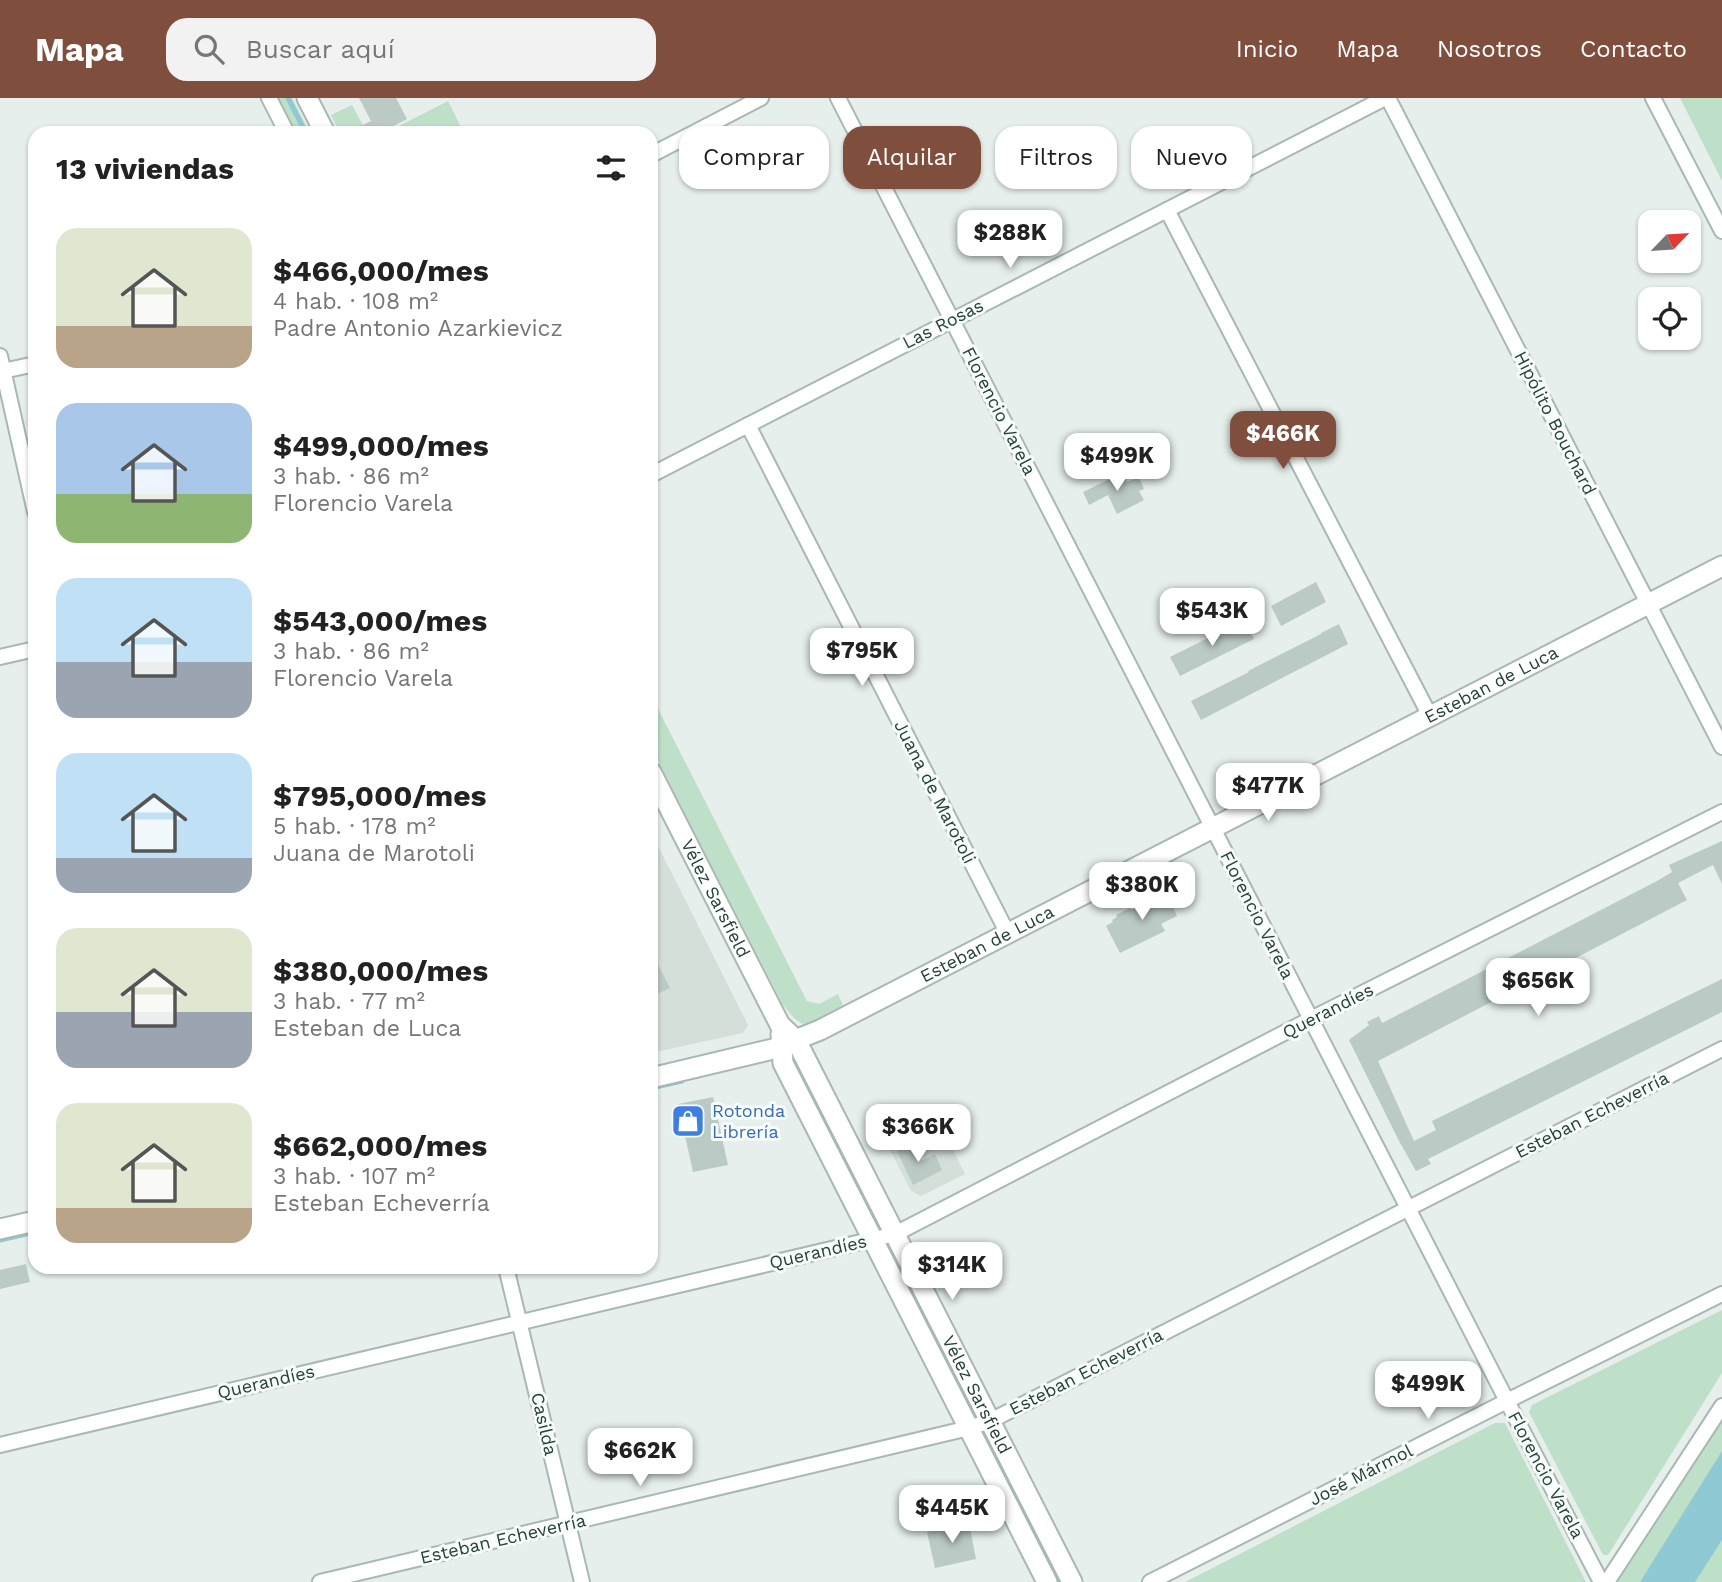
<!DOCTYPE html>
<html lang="es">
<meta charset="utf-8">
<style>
:root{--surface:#fff;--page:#f2f2f2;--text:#222;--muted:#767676;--accent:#804e3d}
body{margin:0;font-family:"Work Sans",sans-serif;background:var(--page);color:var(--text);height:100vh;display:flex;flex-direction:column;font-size:26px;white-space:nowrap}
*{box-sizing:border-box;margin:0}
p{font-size:23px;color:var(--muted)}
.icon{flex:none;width:38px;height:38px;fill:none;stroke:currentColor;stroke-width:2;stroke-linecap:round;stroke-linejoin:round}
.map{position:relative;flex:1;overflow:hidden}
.details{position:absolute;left:28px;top:28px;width:630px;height:1148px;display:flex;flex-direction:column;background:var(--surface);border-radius:21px;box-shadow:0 2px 5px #0004}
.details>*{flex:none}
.hud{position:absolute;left:679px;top:28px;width:665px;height:63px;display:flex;gap:14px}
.needle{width:46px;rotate:65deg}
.controls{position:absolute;left:1638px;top:112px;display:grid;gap:14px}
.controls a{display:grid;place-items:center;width:63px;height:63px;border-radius:14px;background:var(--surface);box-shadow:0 2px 5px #0004;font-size:35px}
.price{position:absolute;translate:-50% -60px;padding:0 16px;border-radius:14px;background:#fff;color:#222;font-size:23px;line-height:46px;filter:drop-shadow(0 2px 4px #0008)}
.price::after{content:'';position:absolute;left:50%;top:42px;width:21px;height:16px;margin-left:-10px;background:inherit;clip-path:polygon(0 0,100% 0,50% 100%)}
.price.current{background:var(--accent);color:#fff}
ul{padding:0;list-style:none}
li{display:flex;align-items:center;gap:21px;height:175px;padding:0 28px}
li span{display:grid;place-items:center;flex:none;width:196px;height:140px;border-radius:21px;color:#555}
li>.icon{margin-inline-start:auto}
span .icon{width:84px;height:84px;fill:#fffc;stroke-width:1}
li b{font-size:30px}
h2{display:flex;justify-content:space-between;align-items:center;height:84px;padding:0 28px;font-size:30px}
.pill{padding:0 24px;border-radius:21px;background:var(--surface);box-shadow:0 2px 5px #0004;font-size:24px;line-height:63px}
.pill.current{background:var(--accent);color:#fff}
header{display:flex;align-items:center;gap:42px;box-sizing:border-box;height:98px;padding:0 35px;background:var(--accent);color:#fff}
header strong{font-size:33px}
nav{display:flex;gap:38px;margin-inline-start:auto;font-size:24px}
.search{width:490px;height:63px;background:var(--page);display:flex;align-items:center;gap:18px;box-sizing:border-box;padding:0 24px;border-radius:21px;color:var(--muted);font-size:26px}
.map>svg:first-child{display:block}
.built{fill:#d4dfda}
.green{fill:#bfe0c8}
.water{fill:#8ec9d4}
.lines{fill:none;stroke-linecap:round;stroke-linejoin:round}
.stream{stroke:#8ec9d4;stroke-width:5}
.building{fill:#bbcac4}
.minor-casing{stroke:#a8b8b2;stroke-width:18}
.tertiary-casing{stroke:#a8b8b2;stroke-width:23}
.minor{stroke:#fff;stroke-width:14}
.tertiary{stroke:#fff;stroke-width:19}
.labels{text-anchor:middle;stroke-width:6;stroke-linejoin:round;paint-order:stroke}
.street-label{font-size:18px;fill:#24423a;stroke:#f7fbf9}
.shop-label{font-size:18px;fill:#366cbe;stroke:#f7fbf9;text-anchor:start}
</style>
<header>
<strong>Mapa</strong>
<div class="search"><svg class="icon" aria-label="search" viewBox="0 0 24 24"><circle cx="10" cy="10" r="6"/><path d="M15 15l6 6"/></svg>Buscar aquí</div>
<nav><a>Inicio</a><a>Mapa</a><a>Nosotros</a><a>Contacto</a></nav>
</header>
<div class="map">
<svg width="1722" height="1484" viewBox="0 0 1722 1484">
<rect width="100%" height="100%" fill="#e6efeb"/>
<g class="built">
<path d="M 651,734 L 748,927 L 743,935 L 651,955 Z"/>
<path d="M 938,1022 L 965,1076 L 921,1098 L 911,1093 L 888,1048 Z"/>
</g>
<g class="green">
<path d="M 273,0 L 292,0 L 310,35 L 292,35 Z"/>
<path d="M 1680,0 L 1722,0 L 1722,83 Z"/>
<path d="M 448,3 L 464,35 L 385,35 Z"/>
<path d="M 352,7 L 367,35 L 340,35 L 331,17 Z"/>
<path d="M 651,597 L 807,903 L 819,906 L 838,896 L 843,907 L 812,924 L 802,926 L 794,920 L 783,907 L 651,649 Z"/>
<path d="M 792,960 L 797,964 L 881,1128 L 880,1131 L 877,1132 Z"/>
<path d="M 893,1154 L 897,1155 L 978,1321 L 975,1322 L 889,1156 Z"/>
<path d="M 1722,1212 L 1722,1275 L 1608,1457 L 1603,1457 L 1529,1314 L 1532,1307 Z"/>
<path d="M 1722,1308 L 1722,1484 L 1607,1484 Z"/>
<path d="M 1495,1325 L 1505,1325 L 1586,1484 L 1185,1484 Z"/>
</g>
<path class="water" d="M 1722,1353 L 1722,1442 L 1695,1484 L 1640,1484 Z"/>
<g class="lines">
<g class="stream">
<path d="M 288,0 L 306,35"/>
<path d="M 651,990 L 682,983"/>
<path d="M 851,1077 L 876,1127"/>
<path d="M 0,1142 L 35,1134"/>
<path d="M 892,1158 L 974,1317"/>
<path d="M 990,1350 L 1059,1484"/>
</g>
</g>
<g class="building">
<path d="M 359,0 L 396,0 L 407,21 L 380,35 L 347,35 L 371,23 Z"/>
<path d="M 1122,375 L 1127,384 L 1139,379 L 1144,391 L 1139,393 L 1144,402 L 1117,416 L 1108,397 L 1089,407 L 1083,394 Z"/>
<path d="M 1316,484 L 1326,504 L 1281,528 L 1271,508 Z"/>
<path d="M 1244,522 L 1254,541 L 1180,578 L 1170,559 Z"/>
<path d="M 1339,526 L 1348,546 L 1201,622 L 1191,603 L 1249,574 L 1248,573 L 1321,536 L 1321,535 Z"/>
<path d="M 1722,743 L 1722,786 L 1713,767 L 1678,785 L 1687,802 L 1378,963 L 1414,1043 L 1436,1032 L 1432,1023 L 1722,881 L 1722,914 L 1428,1061 L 1431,1066 L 1416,1073 L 1399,1043 L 1349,942 L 1369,927 L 1367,924 L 1379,918 L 1382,925 L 1657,783 L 1672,774 L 1669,767 Z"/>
<path d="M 1173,792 L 1179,804 L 1172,807 L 1177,818 L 1161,826 L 1165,833 L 1120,855 L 1106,828 L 1113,824 L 1112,822 L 1117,819 L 1116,817 L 1130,810 L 1131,812 Z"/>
<path d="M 651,853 L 670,890 L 651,899 Z"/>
<path d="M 713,999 L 728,1067 L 693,1074 L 678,1006 Z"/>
<path d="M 913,1045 L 921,1063 L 935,1056 L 942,1072 L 913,1087 L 897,1053 Z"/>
<path d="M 26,1166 L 30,1184 L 0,1191 L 0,1172 Z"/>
<path d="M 969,1425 L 976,1461 L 935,1470 L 927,1434 Z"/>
</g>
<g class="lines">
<defs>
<g id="minor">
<path d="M 269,0 L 287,35"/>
<path d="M 838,0 L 1507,1303 L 1601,1484"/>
<path d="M 1388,0 L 1722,649"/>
<path d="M 1653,0 L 1722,133"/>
<path d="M 651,57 L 761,0"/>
<path d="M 1167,112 L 1430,618"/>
<path d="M 0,258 L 35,414"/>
<path d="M 3,273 L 35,266"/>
<path d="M 748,327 L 1008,836"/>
<path d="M 651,377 L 1385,0"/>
<path d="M 0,559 L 35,551"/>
<path d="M 506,1169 L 582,1484"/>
<path d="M 0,1347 L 895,1136 L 1311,921 L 1722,714"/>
<path d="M 320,1484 L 969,1330 L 990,1323 L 1722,951"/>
<path d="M 1150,1484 L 1507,1303 L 1722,1196"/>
<path d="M 1607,1484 L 1722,1308"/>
</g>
<g id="tertiary">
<path d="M 307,0 L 325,35"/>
<path id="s1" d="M 651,674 L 780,927 L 796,942 L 1072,1484"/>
<path d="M 781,936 L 783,965 L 1047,1484"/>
<path id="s2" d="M 651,980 L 773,951 L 820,932 L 1722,468"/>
<path d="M 0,1131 L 35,1123"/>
</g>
</defs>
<use href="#minor" class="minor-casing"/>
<use href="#tertiary" class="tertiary-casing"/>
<use href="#minor" class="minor"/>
<use href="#tertiary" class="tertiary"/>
</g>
<defs>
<symbol id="shop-square" viewBox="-11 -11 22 22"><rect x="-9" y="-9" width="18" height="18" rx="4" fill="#3f7fe0" stroke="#f7fbf9"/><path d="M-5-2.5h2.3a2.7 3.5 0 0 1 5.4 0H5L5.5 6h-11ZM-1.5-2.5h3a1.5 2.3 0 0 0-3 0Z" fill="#fff"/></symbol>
</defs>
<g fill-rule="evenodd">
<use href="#shop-square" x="669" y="1004" width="38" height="38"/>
</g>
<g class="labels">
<g class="street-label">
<text transform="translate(943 226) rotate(-27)" y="6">Las Rosas</text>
<text transform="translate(999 313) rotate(63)" y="6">Florencio Varela</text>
<text transform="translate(1555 325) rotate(63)" y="6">Hipólito Bouchard</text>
<text dy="6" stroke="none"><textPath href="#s2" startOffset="931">Esteban de Luca</textPath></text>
<text transform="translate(935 694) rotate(63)" y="6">Juana de Marotoli</text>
<text dy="6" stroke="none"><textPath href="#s1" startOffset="142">Vélez Sarsfield</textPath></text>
<text transform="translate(1257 817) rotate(63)" y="6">Florencio Varela</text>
<text dy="6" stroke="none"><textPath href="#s2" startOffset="364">Esteban de Luca</textPath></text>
<text transform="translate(1328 913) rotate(-27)" y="6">Querandíes</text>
<text transform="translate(1592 1017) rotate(-27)" y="6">Esteban Echeverría</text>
<text transform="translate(818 1154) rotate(-13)" y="6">Querandíes</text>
<text transform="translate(1086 1274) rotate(-27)" y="6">Esteban Echeverría</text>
<text transform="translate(266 1284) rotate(-13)" y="6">Querandíes</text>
<text dy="6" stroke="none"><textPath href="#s1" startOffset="704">Vélez Sarsfield</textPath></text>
<text transform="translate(544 1326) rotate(77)" y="6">Casilda</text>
<text transform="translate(1361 1377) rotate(-27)" y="6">José Mármol</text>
<text transform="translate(1546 1377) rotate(62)" y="6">Florencio Varela</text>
<text transform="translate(503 1441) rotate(-13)" y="6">Esteban Echeverría</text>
</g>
<g class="shop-label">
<text x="712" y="1019">Rotonda<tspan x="712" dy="21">Librería</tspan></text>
</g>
</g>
</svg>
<div class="controls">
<a><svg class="needle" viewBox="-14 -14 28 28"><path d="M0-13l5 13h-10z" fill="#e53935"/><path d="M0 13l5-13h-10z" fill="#767676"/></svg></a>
<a><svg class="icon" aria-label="locate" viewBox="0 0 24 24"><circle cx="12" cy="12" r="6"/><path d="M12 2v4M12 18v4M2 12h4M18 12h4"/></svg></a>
</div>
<b class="price" style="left:1010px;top:172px">$288K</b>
<b class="price current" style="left:1283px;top:373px">$466K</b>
<b class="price" style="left:1117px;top:395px">$499K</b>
<b class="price" style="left:1212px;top:550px">$543K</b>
<b class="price" style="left:862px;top:590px">$795K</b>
<b class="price" style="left:1268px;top:725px">$477K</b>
<b class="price" style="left:1142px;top:824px">$380K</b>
<b class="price" style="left:1538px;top:920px">$656K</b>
<b class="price" style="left:918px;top:1066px">$366K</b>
<b class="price" style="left:952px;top:1204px">$314K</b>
<b class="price" style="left:1428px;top:1323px">$499K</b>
<b class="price" style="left:640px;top:1390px">$662K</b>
<b class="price" style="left:952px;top:1447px">$445K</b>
<div class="hud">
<a class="pill">Comprar</a>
<a class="pill current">Alquilar</a>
<a class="pill">Filtros</a>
<a class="pill">Nuevo</a>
</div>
<section class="details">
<h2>13 viviendas<svg class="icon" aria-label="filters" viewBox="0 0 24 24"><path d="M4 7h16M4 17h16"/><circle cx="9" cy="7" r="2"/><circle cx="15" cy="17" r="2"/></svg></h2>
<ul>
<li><span style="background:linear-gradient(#dfe7d0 70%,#b9a48a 0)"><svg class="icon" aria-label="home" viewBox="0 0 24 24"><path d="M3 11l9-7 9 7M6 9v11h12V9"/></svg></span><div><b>$466,000/mes</b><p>4 hab. · 108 m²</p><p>Padre Antonio Azarkievicz</p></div></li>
<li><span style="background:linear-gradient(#a9c7e8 65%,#8fb573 0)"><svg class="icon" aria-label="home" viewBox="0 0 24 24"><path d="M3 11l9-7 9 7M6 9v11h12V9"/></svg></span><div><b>$499,000/mes</b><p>3 hab. · 86 m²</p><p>Florencio Varela</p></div></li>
<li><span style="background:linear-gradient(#bfe0f5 60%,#9aa5b1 0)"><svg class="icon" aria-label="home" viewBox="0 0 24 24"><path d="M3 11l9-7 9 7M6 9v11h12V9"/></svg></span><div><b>$543,000/mes</b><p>3 hab. · 86 m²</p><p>Florencio Varela</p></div></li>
<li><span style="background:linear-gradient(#bfe0f5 75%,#9aa5b1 0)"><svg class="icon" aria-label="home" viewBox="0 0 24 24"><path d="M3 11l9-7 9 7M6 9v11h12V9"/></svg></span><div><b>$795,000/mes</b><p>5 hab. · 178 m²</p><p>Juana de Marotoli</p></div></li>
<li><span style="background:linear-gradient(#dfe7d0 60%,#9aa5b1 0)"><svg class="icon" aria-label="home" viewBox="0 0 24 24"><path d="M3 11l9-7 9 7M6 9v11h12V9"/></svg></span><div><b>$380,000/mes</b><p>3 hab. · 77 m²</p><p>Esteban de Luca</p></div></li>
<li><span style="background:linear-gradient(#dfe7d0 75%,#b9a48a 0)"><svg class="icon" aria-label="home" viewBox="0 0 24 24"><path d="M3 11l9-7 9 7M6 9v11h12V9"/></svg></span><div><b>$662,000/mes</b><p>3 hab. · 107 m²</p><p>Esteban Echeverría</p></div></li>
</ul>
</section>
</div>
